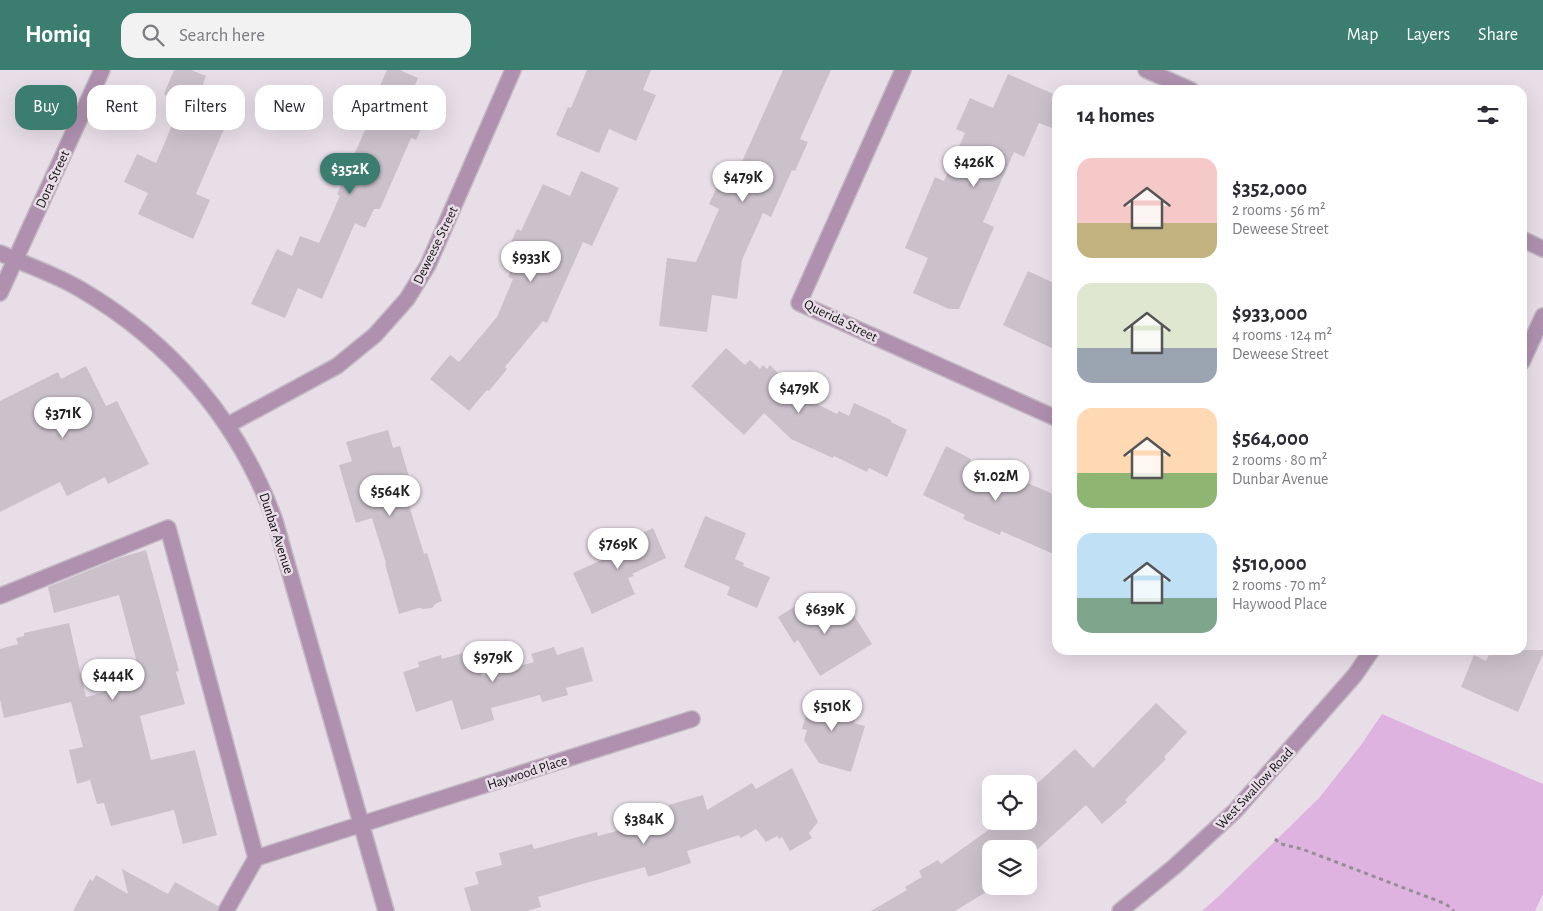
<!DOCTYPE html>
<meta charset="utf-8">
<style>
:root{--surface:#fff;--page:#f2f2f3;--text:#2b2b33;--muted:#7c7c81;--accent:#3b7d6e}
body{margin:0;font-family:"Alegreya Sans",sans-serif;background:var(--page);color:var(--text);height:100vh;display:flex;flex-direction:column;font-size:19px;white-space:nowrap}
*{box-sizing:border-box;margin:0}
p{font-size:16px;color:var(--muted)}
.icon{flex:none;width:28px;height:28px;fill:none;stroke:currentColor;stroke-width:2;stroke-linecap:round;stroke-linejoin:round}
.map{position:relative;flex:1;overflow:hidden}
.drawer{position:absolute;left:1052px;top:15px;width:475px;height:570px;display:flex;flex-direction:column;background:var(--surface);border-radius:15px;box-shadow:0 5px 20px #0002}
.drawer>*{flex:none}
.top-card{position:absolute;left:15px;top:15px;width:475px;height:45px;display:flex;gap:10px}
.controls{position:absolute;left:982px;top:705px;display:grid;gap:10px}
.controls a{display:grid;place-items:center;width:55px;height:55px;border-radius:10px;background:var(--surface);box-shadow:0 5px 20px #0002;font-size:25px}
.price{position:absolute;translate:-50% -42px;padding:0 11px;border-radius:18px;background:#fff;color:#222;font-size:16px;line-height:32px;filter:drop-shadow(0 1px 2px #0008)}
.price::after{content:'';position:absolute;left:50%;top:30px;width:15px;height:11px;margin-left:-8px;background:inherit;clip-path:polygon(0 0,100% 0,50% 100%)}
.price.active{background:var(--accent);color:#fff}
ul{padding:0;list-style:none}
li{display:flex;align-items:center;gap:15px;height:125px;padding:0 25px}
li span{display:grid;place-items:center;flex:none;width:140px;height:100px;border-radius:15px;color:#555}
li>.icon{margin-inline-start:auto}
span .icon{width:60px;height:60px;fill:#fffc;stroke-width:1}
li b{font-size:21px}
h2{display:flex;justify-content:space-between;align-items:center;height:60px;padding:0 25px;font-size:21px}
.pill{padding:0 18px;border-radius:15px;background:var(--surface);box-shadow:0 5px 20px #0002;font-size:18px;line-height:45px}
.pill.active{background:var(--accent);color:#fff}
header{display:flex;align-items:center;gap:30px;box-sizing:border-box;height:70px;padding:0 25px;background:var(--accent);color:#fff}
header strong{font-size:24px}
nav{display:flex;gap:28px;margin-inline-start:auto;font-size:18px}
.search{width:350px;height:45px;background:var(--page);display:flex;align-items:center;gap:12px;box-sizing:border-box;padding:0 18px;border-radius:15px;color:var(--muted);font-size:19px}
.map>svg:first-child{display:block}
.green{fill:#dfb3df}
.building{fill:#cbc1cb}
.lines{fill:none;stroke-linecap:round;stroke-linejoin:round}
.lane-casing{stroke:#c2b9c2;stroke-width:18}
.street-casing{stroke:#c2b9c2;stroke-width:18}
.path{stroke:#958e95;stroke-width:3;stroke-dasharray:4 4;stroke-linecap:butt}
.lane{stroke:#af91af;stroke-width:15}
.street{stroke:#af91af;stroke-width:15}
.labels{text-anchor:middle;stroke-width:5;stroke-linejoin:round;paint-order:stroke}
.street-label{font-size:14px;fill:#141014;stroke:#e8dee8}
</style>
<header>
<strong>Homiq</strong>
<div class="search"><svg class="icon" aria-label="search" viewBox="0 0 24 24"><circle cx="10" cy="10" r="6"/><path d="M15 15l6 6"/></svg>Search here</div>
<nav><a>Map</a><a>Layers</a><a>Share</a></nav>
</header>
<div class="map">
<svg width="1543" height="841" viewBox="0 0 1543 841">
<rect width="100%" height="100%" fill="#e8dee8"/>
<path class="green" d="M 1382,644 L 1543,714 L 1543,824 L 1535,841 L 1202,841 L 1219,826 L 1319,728 L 1361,675 Z"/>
<g class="building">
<path d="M 174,0 L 191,0 L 206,6 L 202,17 L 236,31 L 196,124 L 210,130 L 193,169 L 138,144 L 148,123 L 124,112 L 137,84 L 156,93 L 182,32 L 164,24 Z"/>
<path d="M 387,0 L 400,0 L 418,8 L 413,20 L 420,24 L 416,33 L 430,40 L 416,70 L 411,68 L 380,139 L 374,139 L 365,158 L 355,153 L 322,229 L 298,218 L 285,248 L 251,234 L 277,179 L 292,186 L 300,166 L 319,173 L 340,126 L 337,124 L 369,51 L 364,48 L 378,15 L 380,16 Z"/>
<path d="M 587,0 L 651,0 L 643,20 L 656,25 L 636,71 L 609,59 L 599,83 L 556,65 L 568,37 L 571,38 Z"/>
<path d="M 783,0 L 831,0 L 800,69 L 808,72 L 795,101 L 792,100 L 771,147 L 763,143 L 742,190 L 737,229 L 712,225 L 707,262 L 659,256 L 667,188 L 696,192 L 719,139 L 709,134 L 729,91 L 740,96 Z"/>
<path d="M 1008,4 L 1058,26 L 1058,45 L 1052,58 L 1039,53 L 1024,87 L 1014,82 L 983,152 L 994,157 L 959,239 L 949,239 L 913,223 L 928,188 L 905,178 L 935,107 L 944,111 L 965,63 L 956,59 L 970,28 L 993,38 Z"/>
<path d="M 581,101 L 619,118 L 592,176 L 583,172 L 547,253 L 543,251 L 505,297 L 507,299 L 489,321 L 487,320 L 469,341 L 430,309 L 450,285 L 459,292 L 497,247 L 513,209 L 508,207 L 514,193 L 504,189 L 517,159 L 521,161 L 543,114 L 570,126 Z"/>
<path d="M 1028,201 L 1058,215 L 1058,281 L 1003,255 Z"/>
<path d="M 726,278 L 745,295 L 750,290 L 760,299 L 763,295 L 767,299 L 770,295 L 779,304 L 780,302 L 815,333 L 837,344 L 839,341 L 849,346 L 854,333 L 891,350 L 891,352 L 907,360 L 887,407 L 869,398 L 867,402 L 834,386 L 833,388 L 791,369 L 764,343 L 744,365 L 691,316 Z"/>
<path d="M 86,296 L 106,336 L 117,331 L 149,394 L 108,414 L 105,407 L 67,426 L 60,412 L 0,442 L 0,331 L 58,302 L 61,309 Z"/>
<path d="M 388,360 L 393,378 L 400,376 L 415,427 L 407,429 L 424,484 L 427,483 L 442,531 L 435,534 L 432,538 L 424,539 L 419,538 L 399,544 L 385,494 L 386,493 L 372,448 L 356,453 L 339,395 L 352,391 L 346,372 Z"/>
<path d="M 946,376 L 971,389 L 967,398 L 1014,419 L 1018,409 L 1058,426 L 1058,486 L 1001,461 L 1000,465 L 963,449 L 965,445 L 923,425 Z"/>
<path d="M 705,446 L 746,463 L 735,489 L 744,493 L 743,496 L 770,507 L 757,538 L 727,525 L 730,517 L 684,497 Z"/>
<path d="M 653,458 L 666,488 L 632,504 L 634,506 L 628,508 L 635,524 L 592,544 L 573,503 L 604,489 L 600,482 Z"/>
<path d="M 146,480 L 179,601 L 176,602 L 185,634 L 140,646 L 151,690 L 195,680 L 217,765 L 183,774 L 174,740 L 111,756 L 104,733 L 97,734 L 90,710 L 77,714 L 69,680 L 83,677 L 71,632 L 4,648 L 0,629 L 0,579 L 18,574 L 16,568 L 24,566 L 24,563 L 69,553 L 86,627 L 142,612 L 119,525 L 54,543 L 48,517 L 119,488 Z"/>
<path d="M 810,527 L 825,551 L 848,536 L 872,574 L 820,606 L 798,570 L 794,573 L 778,547 Z"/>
<path d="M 554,577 L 557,585 L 583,577 L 593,611 L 566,618 L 568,625 L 542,632 L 540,625 L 491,638 L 494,650 L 461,660 L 452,630 L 416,642 L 403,602 L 419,597 L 418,592 L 441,585 L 442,589 L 474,580 L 482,606 L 534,592 L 531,584 Z"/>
<path d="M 1491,580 L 1543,580 L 1543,584 L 1518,642 L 1461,617 L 1474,585 L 1486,591 Z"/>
<path d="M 813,621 L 852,634 L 848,647 L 855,650 L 854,653 L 865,656 L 851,702 L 819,693 L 804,670 L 807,660 L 802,659 Z"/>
<path d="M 1156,633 L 1187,662 L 1164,687 L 1166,689 L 1125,730 L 1127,732 L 1102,754 L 1086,735 L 1029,787 L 1029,779 L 991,779 L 991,814 L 988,816 L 996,816 L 955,841 L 871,841 L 907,820 L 905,817 L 922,807 L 919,801 L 938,790 L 941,794 L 1001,751 L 1029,751 L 1029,721 L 1075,679 L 1093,698 Z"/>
<path d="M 792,698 L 818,752 L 809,763 L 812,768 L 790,781 L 782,767 L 779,769 L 777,766 L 766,772 L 756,759 L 741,768 L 739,765 L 687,781 L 691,793 L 648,807 L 645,797 L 593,811 L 538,827 L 541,837 L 527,841 L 471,841 L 464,818 L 479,814 L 475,802 L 502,795 L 499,783 L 532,774 L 534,779 L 597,762 L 598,766 L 659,750 L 658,746 L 672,742 L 669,735 L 703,725 L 707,740 L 752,713 L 756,719 Z"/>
<path d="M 122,799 L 168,824 L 175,812 L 218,836 L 217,841 L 73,841 L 90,809 L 93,811 L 96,805 L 128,824 Z"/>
</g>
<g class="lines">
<defs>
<g id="lane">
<path d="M 0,526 L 168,458 L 256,788 L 226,841"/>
<path d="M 256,788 L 362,754"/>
</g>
<g id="street">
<path d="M 903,0 L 799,233 L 1058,349"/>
<path d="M 1146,0 L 1191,20"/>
<path d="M 1522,169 L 1543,179"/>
<path d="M 0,183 C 26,195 55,204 80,219 C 171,272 239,351 275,451 L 386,841"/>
<path d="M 0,223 L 102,0"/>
<path d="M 1522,292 L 1543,246"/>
<path d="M 228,355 L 337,296 L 375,265 L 407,229 L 428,195 L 513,0"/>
<path d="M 362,754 L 692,649"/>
<path d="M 1120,841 L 1174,797 L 1235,741 L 1355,605 L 1372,580"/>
</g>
</defs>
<use href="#lane" class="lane-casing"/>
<use href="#street" class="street-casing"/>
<path class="path" d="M 1275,769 L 1281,774 L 1302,779 L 1446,834 L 1454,841"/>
<use href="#lane" class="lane"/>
<use href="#street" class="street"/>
</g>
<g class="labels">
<g class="street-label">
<text transform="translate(52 109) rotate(-65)" y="5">Dora Street</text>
<text transform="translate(435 175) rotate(-64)" y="5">Deweese Street</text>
<text transform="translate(841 250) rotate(26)" y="5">Querida Street</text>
<text transform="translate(277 463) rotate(72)" y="5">Dunbar Avenue</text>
<text transform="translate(527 702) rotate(-18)" y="5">Haywood Place</text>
<text transform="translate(1254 718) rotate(-47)" y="5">West Swallow Road</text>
</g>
</g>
</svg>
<div class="controls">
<a><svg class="icon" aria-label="locate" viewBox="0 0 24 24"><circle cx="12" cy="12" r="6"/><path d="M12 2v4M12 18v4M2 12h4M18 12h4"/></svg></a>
<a><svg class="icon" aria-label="layers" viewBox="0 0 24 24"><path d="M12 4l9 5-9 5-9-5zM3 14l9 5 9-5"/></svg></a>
</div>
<b class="price" style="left:974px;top:118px">$426K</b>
<b class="price active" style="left:350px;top:125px">$352K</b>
<b class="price" style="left:743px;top:133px">$479K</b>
<b class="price" style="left:531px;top:213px">$933K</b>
<b class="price" style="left:799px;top:344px">$479K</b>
<b class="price" style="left:63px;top:369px">$371K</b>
<b class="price" style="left:996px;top:432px">$1.02M</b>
<b class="price" style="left:390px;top:447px">$564K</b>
<b class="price" style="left:618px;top:500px">$769K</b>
<b class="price" style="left:825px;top:565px">$639K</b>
<b class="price" style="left:493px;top:613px">$979K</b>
<b class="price" style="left:113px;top:631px">$444K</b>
<b class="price" style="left:832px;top:662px">$510K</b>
<b class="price" style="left:644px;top:775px">$384K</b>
<div class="top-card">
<a class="pill active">Buy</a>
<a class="pill">Rent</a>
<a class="pill">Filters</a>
<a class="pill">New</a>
<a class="pill">Apartment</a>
</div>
<section class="drawer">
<h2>14 homes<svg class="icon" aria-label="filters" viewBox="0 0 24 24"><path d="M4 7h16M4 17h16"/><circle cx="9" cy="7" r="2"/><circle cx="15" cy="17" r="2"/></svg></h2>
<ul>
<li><span style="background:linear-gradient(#f6c9c9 65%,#c2b280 0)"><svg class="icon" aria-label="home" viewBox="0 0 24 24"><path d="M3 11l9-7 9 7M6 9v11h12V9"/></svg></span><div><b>$352,000</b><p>2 rooms · 56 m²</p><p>Deweese Street</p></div></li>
<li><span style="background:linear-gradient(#dfe7d0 65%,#9aa5b1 0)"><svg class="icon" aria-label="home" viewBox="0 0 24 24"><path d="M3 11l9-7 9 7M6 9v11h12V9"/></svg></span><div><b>$933,000</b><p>4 rooms · 124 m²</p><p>Deweese Street</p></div></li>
<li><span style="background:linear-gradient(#ffd9b3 65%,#8fb573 0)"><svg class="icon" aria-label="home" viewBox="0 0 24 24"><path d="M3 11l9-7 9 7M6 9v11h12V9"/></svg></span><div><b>$564,000</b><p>2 rooms · 80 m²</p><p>Dunbar Avenue</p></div></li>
<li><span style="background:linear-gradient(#bfe0f5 65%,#7fa58c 0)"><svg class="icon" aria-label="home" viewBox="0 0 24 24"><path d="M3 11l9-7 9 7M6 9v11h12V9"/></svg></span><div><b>$510,000</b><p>2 rooms · 70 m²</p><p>Haywood Place</p></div></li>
</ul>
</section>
</div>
